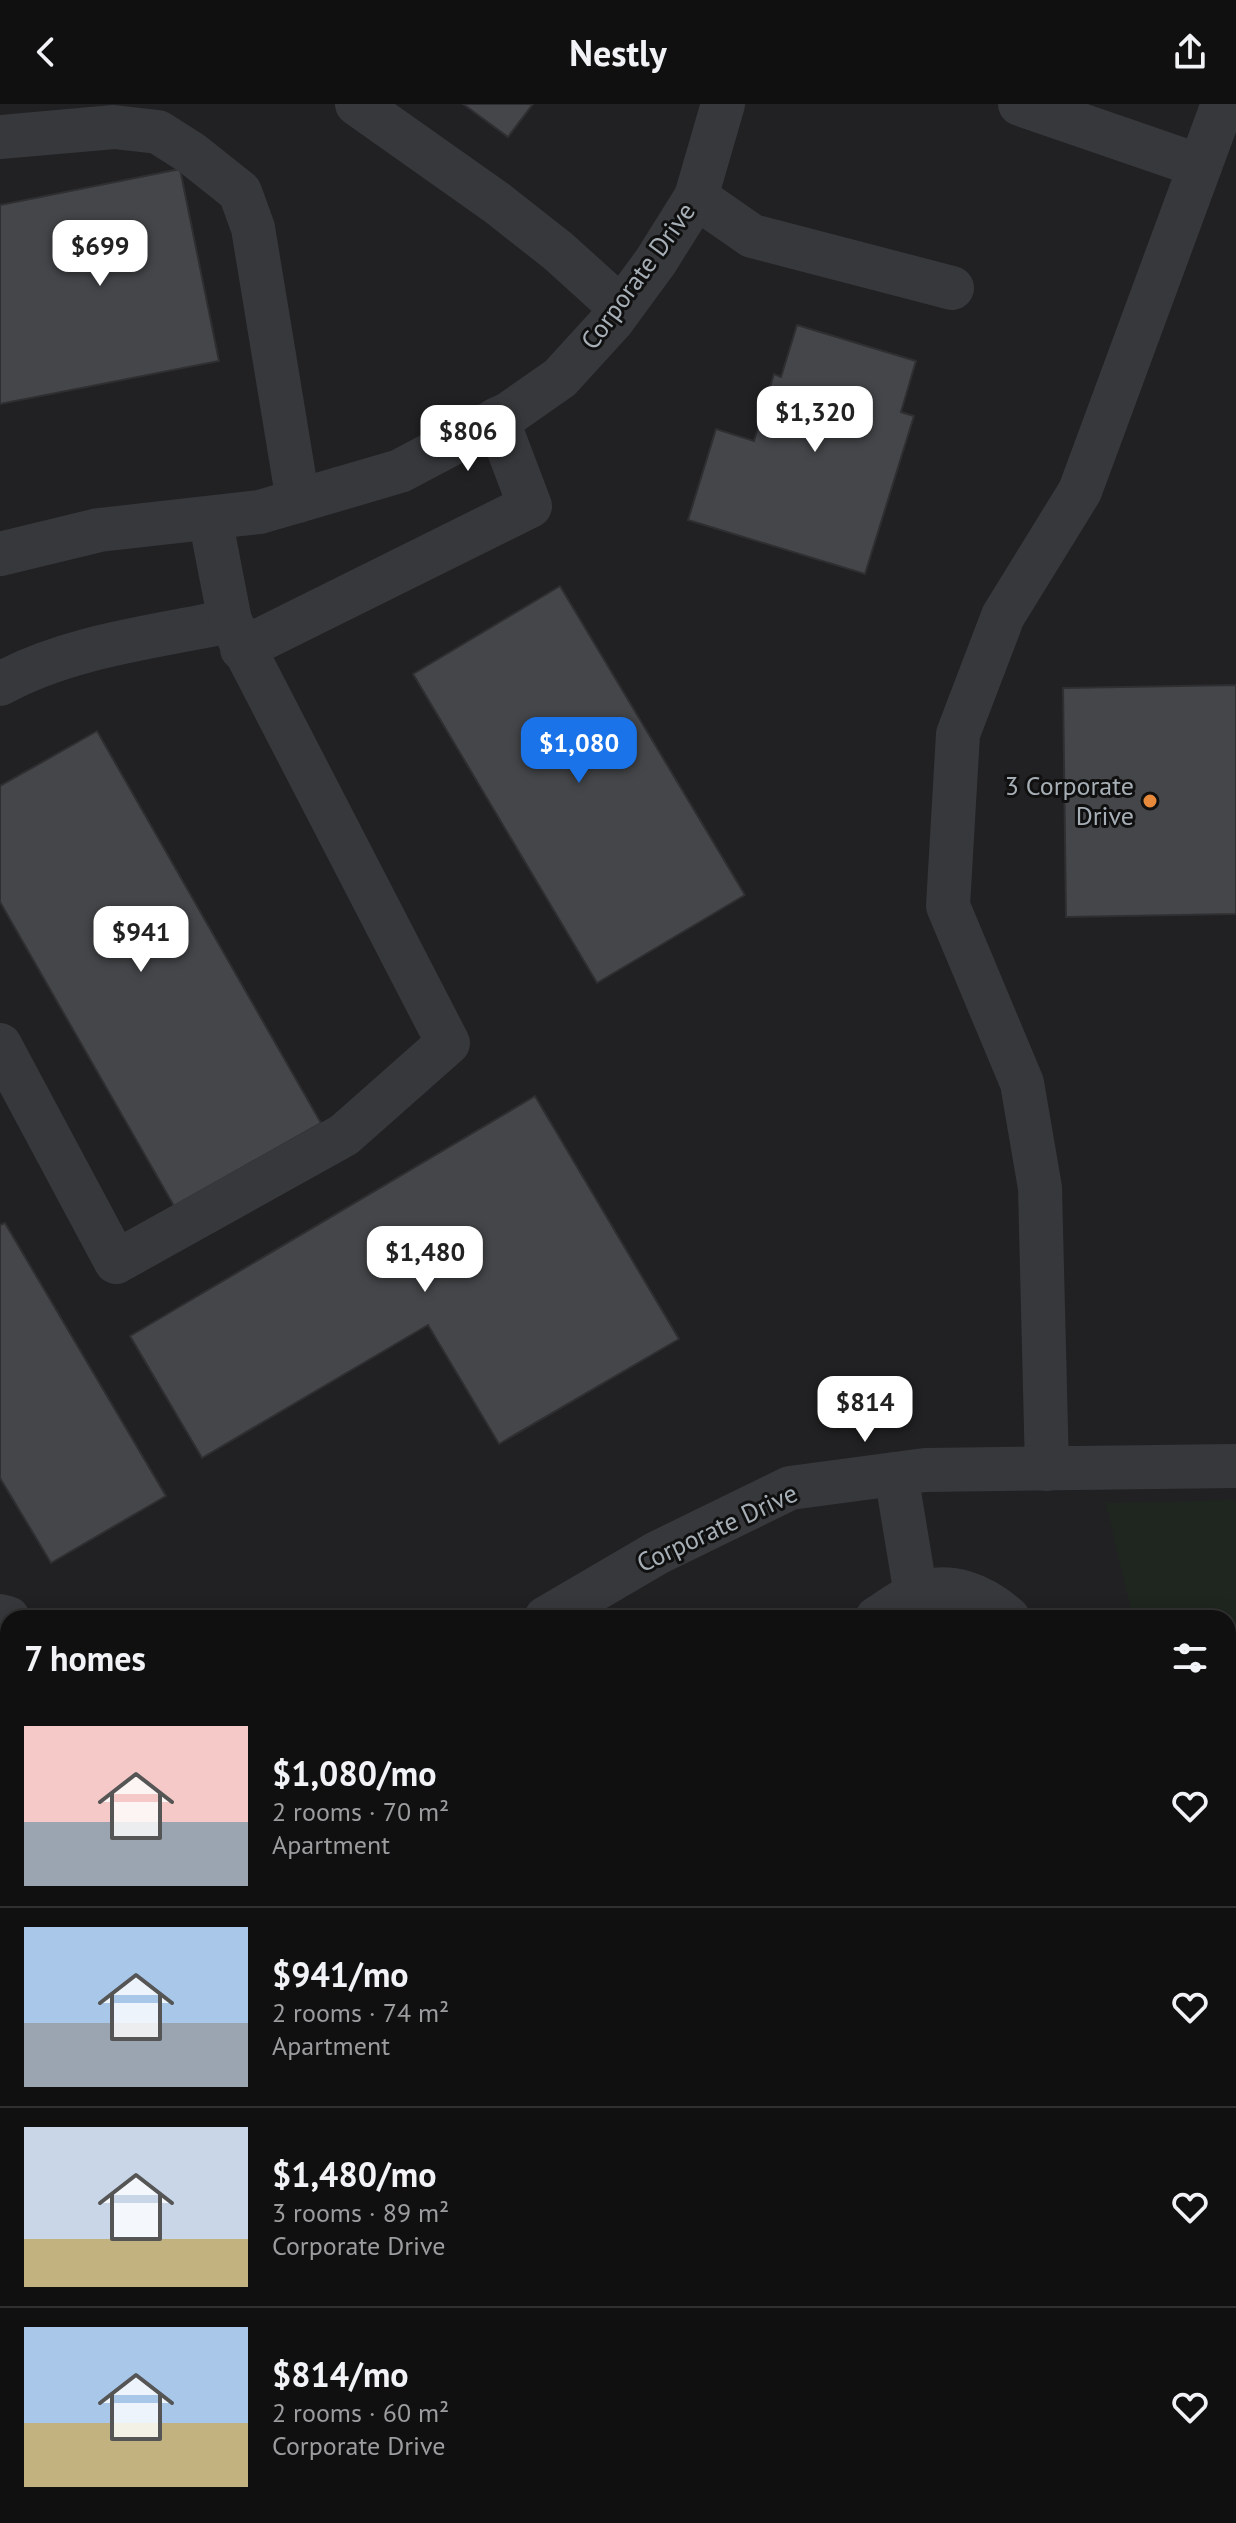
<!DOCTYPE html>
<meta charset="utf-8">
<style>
:root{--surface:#101010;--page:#1e1e1e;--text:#f1f3f6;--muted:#9c9d9f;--line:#303030;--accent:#1a73e8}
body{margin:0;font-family:"PT Sans",sans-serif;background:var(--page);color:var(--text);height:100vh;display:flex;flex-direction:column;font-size:30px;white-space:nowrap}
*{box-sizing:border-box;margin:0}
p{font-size:26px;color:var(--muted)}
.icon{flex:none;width:44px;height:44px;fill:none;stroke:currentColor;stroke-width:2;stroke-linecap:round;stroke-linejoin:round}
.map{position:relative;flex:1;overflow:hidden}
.panel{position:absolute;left:0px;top:1506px;width:1236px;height:914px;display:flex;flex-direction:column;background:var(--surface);border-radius:24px 24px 0 0;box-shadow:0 4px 20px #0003,0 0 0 2px var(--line)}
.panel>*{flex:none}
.price{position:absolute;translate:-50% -68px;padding:0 18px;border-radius:16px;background:#fff;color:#222;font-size:26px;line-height:52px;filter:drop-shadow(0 2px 4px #0008)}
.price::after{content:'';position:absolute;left:50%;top:48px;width:24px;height:18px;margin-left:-12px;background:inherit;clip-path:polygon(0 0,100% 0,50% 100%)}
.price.selected{background:var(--accent);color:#fff}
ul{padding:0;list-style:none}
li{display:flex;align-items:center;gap:24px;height:200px;padding:0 24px}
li+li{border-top:2px solid var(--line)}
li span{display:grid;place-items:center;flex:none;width:224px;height:160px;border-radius:0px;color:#555}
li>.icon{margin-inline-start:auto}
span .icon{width:96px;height:96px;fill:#fffc;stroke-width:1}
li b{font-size:34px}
h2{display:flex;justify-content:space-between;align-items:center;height:96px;padding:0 24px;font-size:34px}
header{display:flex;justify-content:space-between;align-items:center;height:104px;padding:0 24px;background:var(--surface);font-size:36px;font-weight:800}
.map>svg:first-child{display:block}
.built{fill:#212123}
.green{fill:#1f261f}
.building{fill:#444649;stroke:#2f2f32;stroke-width:2}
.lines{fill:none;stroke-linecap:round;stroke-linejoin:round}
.minor{stroke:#36383b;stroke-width:44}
.poi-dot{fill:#e78a3c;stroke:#101011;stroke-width:3}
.labels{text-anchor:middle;stroke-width:6;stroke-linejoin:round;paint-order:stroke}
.street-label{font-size:26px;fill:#a7afb6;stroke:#101011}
.poi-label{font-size:26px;fill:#a7afb6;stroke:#101011;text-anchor:end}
</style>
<header><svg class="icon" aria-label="back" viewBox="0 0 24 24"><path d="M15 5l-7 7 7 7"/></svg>Nestly<svg class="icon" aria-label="share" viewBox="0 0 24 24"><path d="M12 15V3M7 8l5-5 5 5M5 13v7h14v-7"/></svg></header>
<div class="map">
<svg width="1236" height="2419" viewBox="0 0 1236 2419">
<rect width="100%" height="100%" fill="#151516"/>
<path class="built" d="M 0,0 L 1236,0 L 1236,2311 L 1228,2317 L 1228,1514 L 8,1514 L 8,2412 L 400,2412 L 396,2419 L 0,2419 Z"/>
<g class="green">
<path d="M 1236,1396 L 1236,1536 L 1228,1546 L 1228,1514 L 1133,1514 L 1106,1399 Z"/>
<path d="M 1228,1582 L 1236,1588 L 1236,1635 L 1228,1629 Z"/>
<path d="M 1236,2311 L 1236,2419 L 396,2419 L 400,2412 L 1101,2412 L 1106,2415 L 1110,2412 L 1228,2412 L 1228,2317 Z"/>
</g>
<g class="building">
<path d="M 463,0 L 533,0 L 508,33 Z"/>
<path d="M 180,65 L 219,257 L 0,300 L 0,101 Z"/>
<path d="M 797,221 L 916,257 L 901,308 L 914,312 L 865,470 L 688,416 L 716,325 L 754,337 L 774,270 L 781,273 Z"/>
<path d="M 560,482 L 745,791 L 597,879 L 413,570 Z"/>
<path d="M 1236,581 L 1236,810 L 1066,813 L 1063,584 Z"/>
<path d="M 97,627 L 321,1019 L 174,1102 L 0,798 L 0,682 Z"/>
<path d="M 535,992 L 679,1235 L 499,1340 L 428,1221 L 202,1354 L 130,1232 Z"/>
<path d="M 5,1119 L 166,1392 L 51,1459 L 0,1374 L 0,1121 Z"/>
<path d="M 1228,2059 L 1236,2065 L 1236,2144 L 1228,2154 Z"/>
<path d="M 8,2300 L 8,2412 L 198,2412 L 192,2419 L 0,2419 L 0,2310 Z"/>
</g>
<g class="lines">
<g class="minor">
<path d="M 357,0 L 497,99 L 558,147 L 621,204"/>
<path d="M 1020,0 L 1200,62"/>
<path d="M 0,33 L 114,23 L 158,28 L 191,49 L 240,88 L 253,124 L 298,397"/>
<path d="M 696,93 L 752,132 L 952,184"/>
<path d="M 0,450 L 99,426 L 260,408 L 400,367 L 510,309 L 560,274 L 612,217 L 656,157 L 696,93 L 723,0"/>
<path d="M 242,545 L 530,402 L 497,315"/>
<path d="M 0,580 C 69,542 154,533 230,517 L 210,414"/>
<path d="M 0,941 L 116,1158 L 344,1031 L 448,939 L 230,517"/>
<path d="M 1047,1365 L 1040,1084 L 1022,979 L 948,802 L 958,630 L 1003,512 L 1080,387 L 1223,0"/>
<path d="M 896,1370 L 916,1491 L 924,1514"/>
<path d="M 0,1512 L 8,1514"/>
<path d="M 546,1514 L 657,1449 L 790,1384 L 925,1366 L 1236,1362"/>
<path d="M 877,1514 C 889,1507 902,1496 915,1491 C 949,1477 982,1491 1008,1514"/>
<path d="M 0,1649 L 8,1651"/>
<path d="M 1228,1705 L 1236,1711"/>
<path d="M 1228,1863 L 1236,1869"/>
<path d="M 0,1961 L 8,1951"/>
<path d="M 292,2419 L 298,2412"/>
</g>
</g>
<circle class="poi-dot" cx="1150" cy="697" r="8"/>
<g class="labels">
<g class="street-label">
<text transform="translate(638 172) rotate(-54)" y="9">Corporate Drive</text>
<text transform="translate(717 1424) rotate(-25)" y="9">Corporate Drive</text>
</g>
<g class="poi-label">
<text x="1134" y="691">3 Corporate<tspan x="1134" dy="30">Drive</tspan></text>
</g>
</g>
</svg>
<b class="price" style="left:100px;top:184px">$699</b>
<b class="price" style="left:815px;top:350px">$1,320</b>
<b class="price" style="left:468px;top:369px">$806</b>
<b class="price selected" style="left:579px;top:681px">$1,080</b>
<b class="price" style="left:141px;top:870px">$941</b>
<b class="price" style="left:425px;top:1190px">$1,480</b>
<b class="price" style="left:865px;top:1340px">$814</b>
<section class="panel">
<h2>7 homes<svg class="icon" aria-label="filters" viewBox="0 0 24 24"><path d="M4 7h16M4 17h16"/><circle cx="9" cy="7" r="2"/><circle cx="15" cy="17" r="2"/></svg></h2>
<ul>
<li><span style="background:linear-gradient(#f6c9c9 60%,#9aa5b1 0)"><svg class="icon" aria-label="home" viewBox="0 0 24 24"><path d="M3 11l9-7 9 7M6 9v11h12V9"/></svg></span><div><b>$1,080/mo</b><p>2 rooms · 70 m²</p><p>Apartment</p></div><svg class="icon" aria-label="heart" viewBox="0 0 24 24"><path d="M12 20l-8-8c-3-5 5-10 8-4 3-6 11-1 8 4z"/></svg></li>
<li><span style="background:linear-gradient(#a9c7e8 60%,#9aa5b1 0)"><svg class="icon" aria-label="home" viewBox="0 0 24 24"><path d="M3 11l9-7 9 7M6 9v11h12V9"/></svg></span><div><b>$941/mo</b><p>2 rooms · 74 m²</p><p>Apartment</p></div><svg class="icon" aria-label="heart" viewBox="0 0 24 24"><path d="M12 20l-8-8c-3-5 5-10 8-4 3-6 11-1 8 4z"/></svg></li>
<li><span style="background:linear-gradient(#c9d6e8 70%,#c2b280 0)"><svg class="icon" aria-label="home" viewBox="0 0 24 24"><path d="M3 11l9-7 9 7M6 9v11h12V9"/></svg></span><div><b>$1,480/mo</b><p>3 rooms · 89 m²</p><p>Corporate Drive</p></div><svg class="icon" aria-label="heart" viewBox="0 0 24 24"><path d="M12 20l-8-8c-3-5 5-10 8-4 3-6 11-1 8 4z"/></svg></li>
<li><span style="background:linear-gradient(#a9c7e8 60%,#c2b280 0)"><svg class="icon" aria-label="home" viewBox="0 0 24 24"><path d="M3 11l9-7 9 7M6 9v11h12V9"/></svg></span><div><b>$814/mo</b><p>2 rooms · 60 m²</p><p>Corporate Drive</p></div><svg class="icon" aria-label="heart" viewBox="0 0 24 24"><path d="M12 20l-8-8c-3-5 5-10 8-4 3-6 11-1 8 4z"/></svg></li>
</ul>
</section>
</div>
